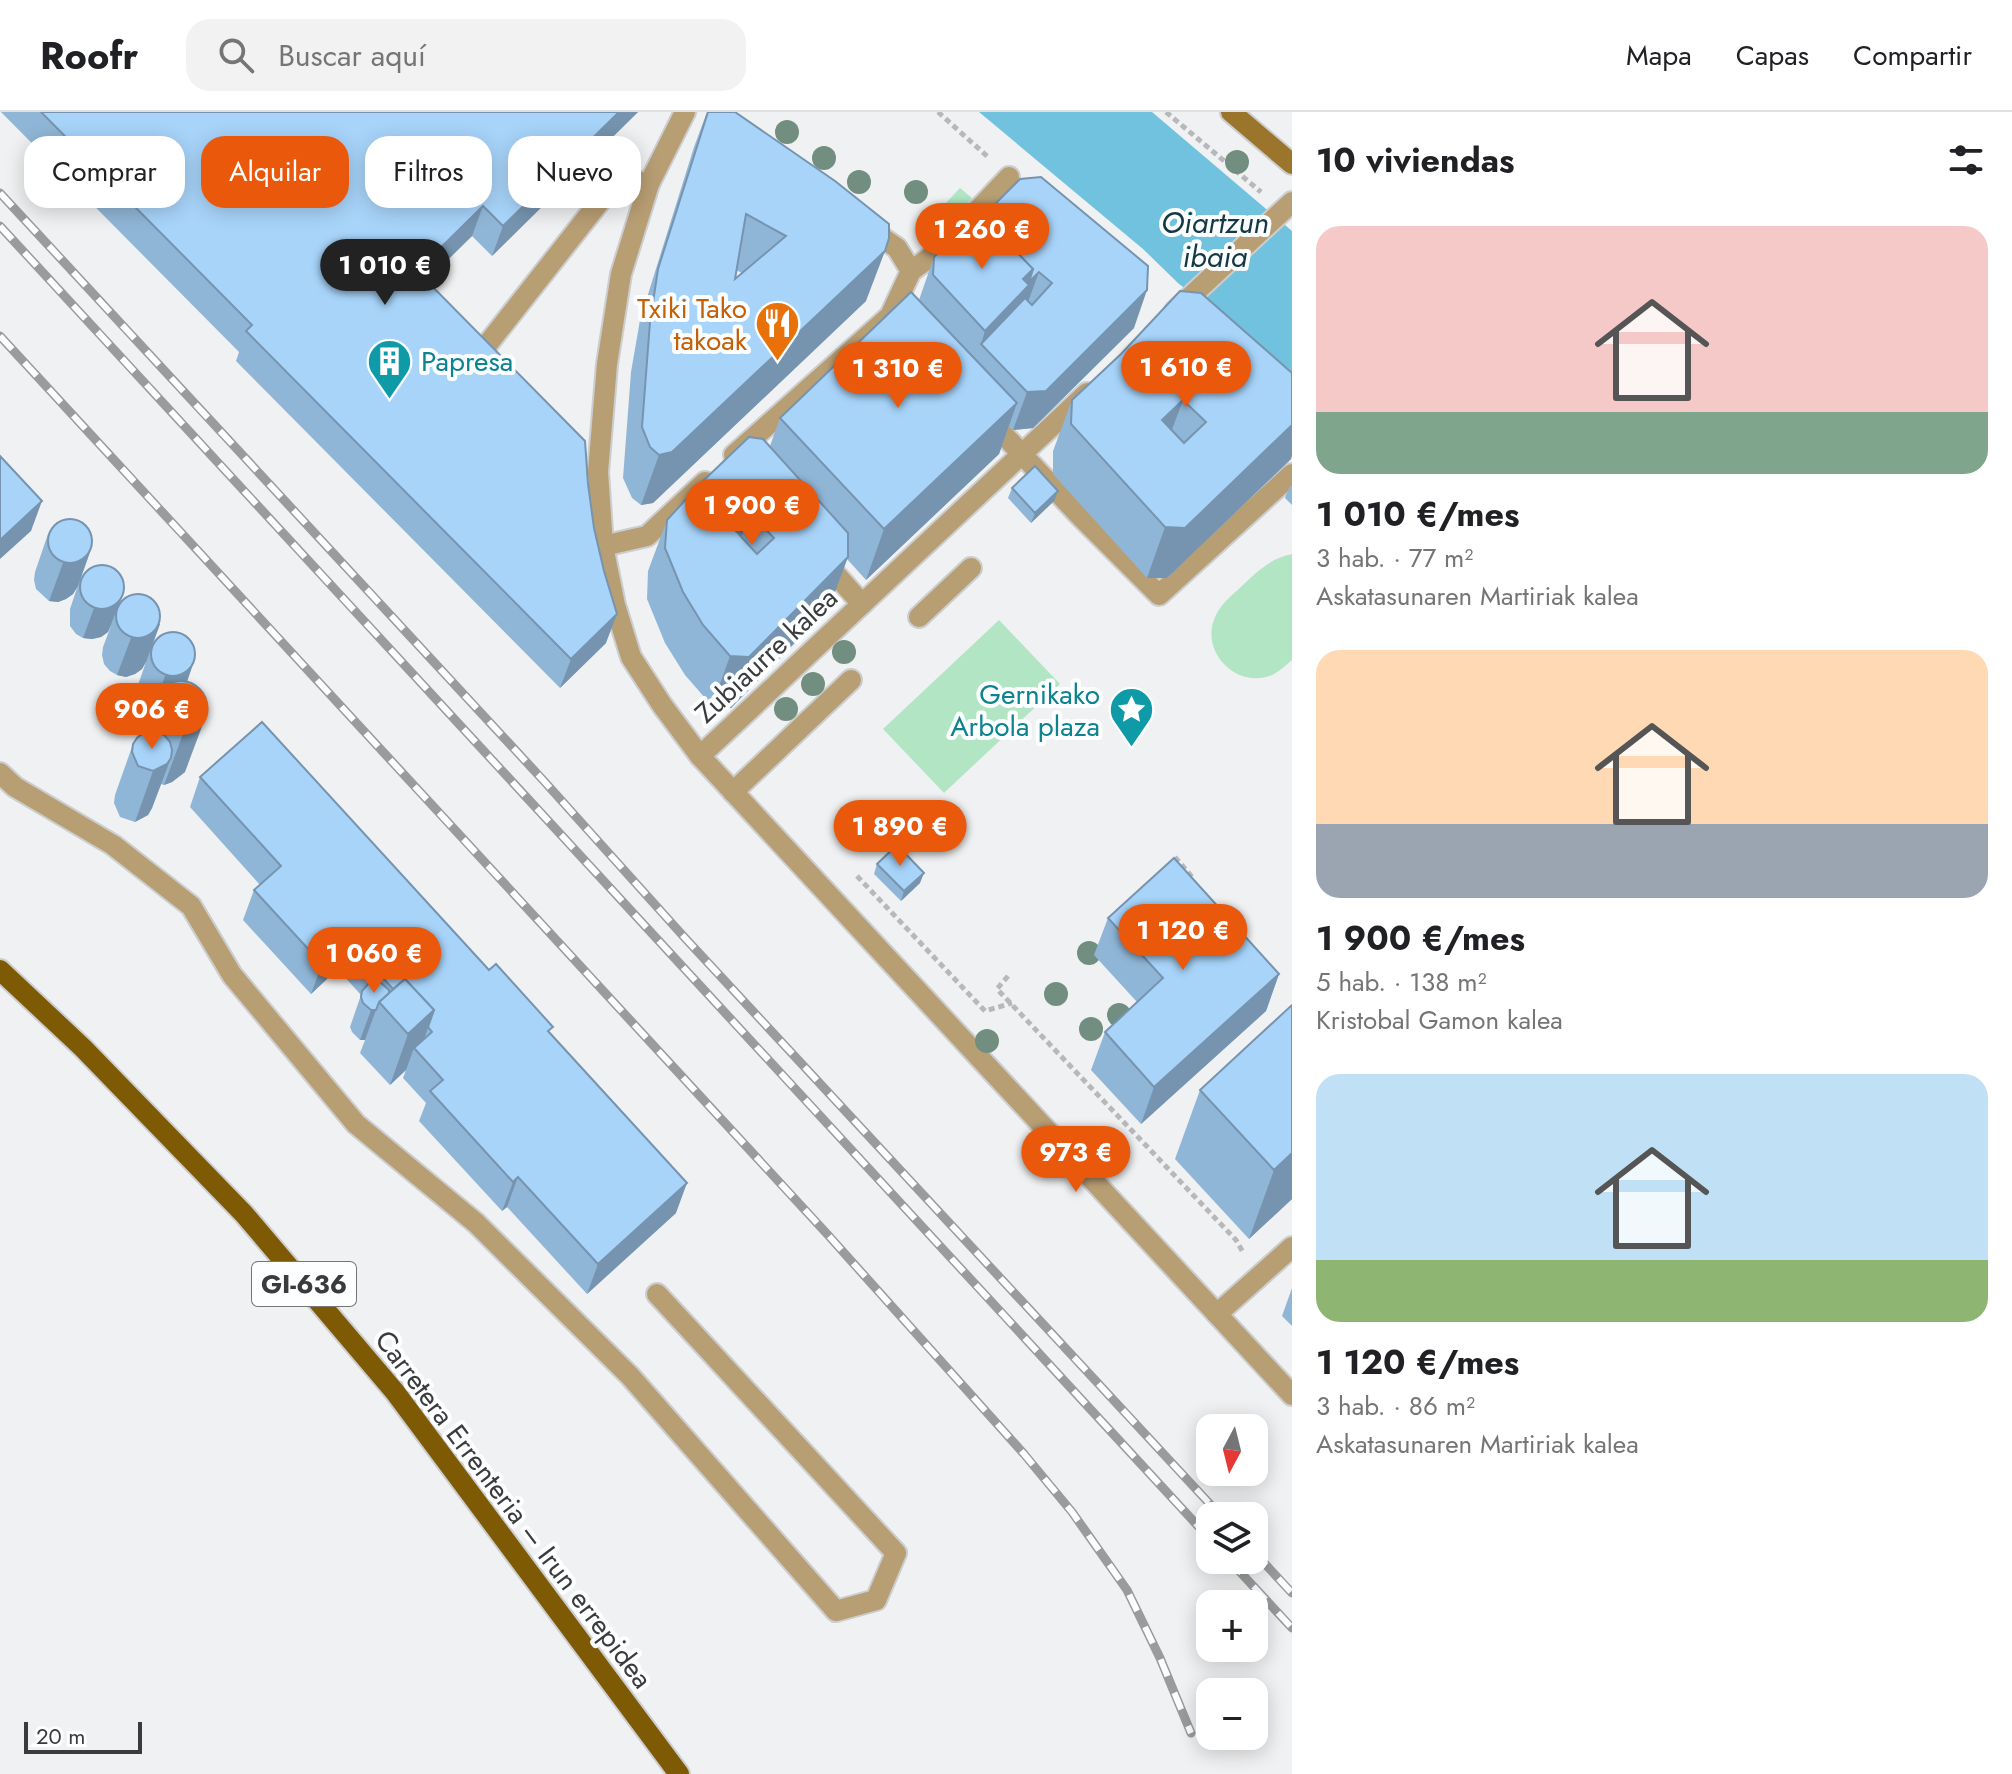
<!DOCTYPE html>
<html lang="es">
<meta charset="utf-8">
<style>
:root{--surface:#fff;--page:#f2f2f2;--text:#202124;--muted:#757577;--line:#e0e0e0;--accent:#ea580c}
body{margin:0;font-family:Jost,sans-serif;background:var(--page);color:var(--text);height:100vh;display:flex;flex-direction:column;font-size:30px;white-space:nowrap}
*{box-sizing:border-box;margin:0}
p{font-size:26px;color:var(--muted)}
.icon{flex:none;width:44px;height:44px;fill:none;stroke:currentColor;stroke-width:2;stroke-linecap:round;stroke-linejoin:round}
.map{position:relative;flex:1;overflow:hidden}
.drawer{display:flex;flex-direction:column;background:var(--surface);width:720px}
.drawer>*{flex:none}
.guide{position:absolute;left:24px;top:24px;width:760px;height:72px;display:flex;gap:16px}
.needle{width:52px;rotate:187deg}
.buttons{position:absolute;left:1196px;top:1302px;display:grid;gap:16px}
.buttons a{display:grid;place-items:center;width:72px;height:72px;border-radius:16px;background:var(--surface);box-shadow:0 4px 20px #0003;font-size:40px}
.scale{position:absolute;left:24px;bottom:20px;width:118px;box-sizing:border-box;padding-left:8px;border:4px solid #3b3b3c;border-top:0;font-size:22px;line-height:28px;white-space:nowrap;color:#3b3b3c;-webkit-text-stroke:6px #fdfeff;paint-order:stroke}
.price{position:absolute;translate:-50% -68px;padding:0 18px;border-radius:28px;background:var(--accent);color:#fff;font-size:26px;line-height:52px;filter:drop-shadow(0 2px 4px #0008)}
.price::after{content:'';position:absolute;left:50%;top:48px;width:24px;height:18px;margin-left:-12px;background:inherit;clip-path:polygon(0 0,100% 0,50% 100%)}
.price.active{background:#222;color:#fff}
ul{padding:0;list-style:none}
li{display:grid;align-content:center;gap:16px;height:424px;padding:0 24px}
li span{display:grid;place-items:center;height:248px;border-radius:24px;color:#555}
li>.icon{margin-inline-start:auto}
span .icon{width:144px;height:144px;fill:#fffc;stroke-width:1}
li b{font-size:34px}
h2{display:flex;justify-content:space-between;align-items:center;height:96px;padding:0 24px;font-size:34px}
.tag{padding:0 28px;border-radius:24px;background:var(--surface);box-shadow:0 4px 20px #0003;font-size:28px;line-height:72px}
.tag.active{background:var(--accent);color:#fff}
header{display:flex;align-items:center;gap:48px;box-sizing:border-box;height:112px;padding:0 40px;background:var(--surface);border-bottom:2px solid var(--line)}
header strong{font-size:38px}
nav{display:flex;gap:44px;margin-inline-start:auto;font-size:28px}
.search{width:560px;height:72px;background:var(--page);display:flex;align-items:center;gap:20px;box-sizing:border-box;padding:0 28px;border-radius:24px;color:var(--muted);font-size:30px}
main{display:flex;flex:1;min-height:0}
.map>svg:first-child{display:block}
.green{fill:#b2e5c3}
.water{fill:#71c2de}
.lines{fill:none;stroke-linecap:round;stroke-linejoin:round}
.service-casing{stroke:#cccdce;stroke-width:24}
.pedestrian-casing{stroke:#cccdce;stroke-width:24}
.minor-casing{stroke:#cccdce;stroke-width:24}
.secondary-casing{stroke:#cccdce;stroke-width:24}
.primary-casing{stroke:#cccdce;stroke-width:24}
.path{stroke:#b7b8b9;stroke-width:5;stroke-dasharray:6 4;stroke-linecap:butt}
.service{stroke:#b89e73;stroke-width:20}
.pedestrian{stroke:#b89e73;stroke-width:20}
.minor{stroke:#b89e73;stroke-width:20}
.secondary{stroke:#9c752d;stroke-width:20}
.primary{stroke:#7f5a05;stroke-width:20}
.rail-casing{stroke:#9a9b9c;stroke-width:9}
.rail{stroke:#fdfeff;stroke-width:6;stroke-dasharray:18;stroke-linecap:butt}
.tree{fill:#718e80}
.wall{fill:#90b6d7;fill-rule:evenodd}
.shaded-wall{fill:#7694af}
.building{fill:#a8d4fa;stroke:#7694af;stroke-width:2;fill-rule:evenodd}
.labels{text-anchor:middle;stroke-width:8;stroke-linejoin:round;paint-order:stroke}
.shield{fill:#fdfeff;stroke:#757676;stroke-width:2}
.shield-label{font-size:26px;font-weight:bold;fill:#3b3b3c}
.food-label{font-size:28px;fill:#c56008;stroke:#fdfeff;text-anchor:end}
.culture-label{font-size:28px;fill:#0d838f;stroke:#fdfeff;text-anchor:start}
.street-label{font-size:28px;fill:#3b3b3c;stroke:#fdfeff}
.water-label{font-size:30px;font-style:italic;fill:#133945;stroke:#fdfeff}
</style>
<header>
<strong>Roofr</strong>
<div class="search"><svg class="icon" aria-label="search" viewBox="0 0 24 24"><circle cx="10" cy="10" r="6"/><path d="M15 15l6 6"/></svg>Buscar aquí</div>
<nav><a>Mapa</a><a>Capas</a><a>Compartir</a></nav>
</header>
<main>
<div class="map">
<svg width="1292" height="1662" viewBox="0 0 1292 1662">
<rect width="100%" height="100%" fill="#f0f1f2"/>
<g class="green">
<path d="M 960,76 L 972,86 L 941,119 L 929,109 Z"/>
<path d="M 1292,442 L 1292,548 C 1286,553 1279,560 1272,563 C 1236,578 1198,538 1216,503 C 1222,490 1235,481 1245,471 C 1260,457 1272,446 1292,442 Z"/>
<path d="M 999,508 L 1060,572 L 944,681 L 883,617 Z"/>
</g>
<path class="water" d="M 979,0 L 1152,0 L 1292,119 L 1292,269 L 1243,219 L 1179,172 L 1143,137 Z"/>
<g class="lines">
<defs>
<g id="service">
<path d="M 483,238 L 619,65 L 649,72"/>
<path d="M 919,505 L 971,456"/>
<path d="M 0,661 L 15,675 L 113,733 L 191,794 L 232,863 L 356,1012 L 476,1111 L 630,1264 L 836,1499 L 876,1488 L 896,1441 L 657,1182"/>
<path d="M 733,680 L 851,568"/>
</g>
<g id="pedestrian">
<path d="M 911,159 L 940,138 L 1009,65"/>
<path d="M 1175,199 L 1292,90"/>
<path d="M 987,305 L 1080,404 L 1159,483 L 1292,362"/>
<path d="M 822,447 L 862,492"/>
<path d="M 700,644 L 1087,281"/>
</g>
<g id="minor">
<path d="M 685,0 L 649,72 L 621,162 L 607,252 L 598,360 L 603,434 L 615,493 L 631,545 L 662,593 L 700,644 L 1292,1283"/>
<path d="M 734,343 L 890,204 L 911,159 L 897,136 L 865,114"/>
<path d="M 603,434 L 647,424 L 705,370"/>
<path d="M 1217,1202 L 1292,1135"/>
</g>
<path id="secondary" d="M 1231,0 L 1292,52"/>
<path id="primary" d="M 0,858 L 83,936 L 244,1102 L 395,1280 L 679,1662"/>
</defs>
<use href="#service" class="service-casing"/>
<use href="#pedestrian" class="pedestrian-casing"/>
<use href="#minor" class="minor-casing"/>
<use href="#secondary" class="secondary-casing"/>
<use href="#primary" class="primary-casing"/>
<g class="path">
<path d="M 938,0 L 988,45"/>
<path d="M 1166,0 L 1261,80"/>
<path d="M 1175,745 L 1192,765"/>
<path d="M 857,764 L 985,899 L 1012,891"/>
<path d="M 1008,864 L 997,877 L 1236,1128 L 1244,1142"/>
</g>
<use href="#service" class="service"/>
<use href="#pedestrian" class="pedestrian"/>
<use href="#minor" class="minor"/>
<use href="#secondary" class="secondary"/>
<use href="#primary" class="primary"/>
<defs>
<g id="rail">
<path d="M 0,81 L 543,668 L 685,826 L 1221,1404"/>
<path d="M 0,114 L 1210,1427"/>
<path d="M 0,224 L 828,1123 L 1024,1342 L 1072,1400 L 1127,1478 L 1160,1546 L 1191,1621"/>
<path d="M 1254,1440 L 1292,1481"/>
<path d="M 1229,1448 L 1292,1516"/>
</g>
</defs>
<use href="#rail" class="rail-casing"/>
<use href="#rail" class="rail"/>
</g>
<g class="tree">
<circle cx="787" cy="20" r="12"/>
<circle cx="824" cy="46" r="12"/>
<circle cx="1237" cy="50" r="12"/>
<circle cx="859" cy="70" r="12"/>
<circle cx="916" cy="80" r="12"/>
<circle cx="844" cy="540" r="12"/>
<circle cx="813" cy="572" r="12"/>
<circle cx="786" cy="597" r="12"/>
<circle cx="1089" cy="841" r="12"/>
<circle cx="1056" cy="882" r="12"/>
<circle cx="1119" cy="903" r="12"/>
<circle cx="1091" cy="917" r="12"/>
<circle cx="987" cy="929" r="12"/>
</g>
<g class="wall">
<path d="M 1,0 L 638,0 L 492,144 L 472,124 L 426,169 L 588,372 L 606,531 L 560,576 L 236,249 L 239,240 Z"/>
<path d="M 707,0 L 735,0 L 866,189 L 653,391 L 641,393 L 632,386 L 623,366 L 631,260 L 640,208 L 694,35 ZM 736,158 L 742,161 L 735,167 Z"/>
<path d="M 982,105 L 1134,216 L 1033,316 L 1013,318 L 1009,314 L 999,342 L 866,468 L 847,447 L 829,496 L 731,596 L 712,594 L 685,563 L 665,531 L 647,487 L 648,459 L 667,408 L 770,334 L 780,306 L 919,188 L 934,145 Z"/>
<path d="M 1292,261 L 1292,343 L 1291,347 L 1167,466 L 1147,466 L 1053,362 L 1053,339 L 1072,288 Z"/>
<path d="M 1292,373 L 1292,393 L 1285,386 L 1289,376 Z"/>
<path d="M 1012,376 L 1054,389 L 1031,411 L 1008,386 Z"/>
<path d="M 48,422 L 91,437 L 78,474 L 73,482 L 66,487 L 58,490 L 49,489 L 36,477 L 34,468 L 35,460 Z"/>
<path d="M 80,467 L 123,482 L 119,494 L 160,512 L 152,534 L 194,549 L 187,570 L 185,660 L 172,670 L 164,673 L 161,672 L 152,696 L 148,703 L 135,710 L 120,705 L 114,691 L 115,683 L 133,632 L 142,622 L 150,600 L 138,590 L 137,581 L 138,573 L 146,550 L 142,557 L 135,562 L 126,565 L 117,563 L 110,559 L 104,552 L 102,543 L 103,535 L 111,514 L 108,520 L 101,525 L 92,527 L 83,526 L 76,522 L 70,514 L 70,497 Z"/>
<path d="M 200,665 L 489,858 L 550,922 L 676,1101 L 587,1182 L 507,1095 L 502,1099 L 419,1009 L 426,991 L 403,966 L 406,958 L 390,973 L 360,941 L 365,928 L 360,928 L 352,920 L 350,915 L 361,883 L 333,852 L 327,867 L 311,882 L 243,808 L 254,778 L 260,773 L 190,695 Z"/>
<path d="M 877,752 L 920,771 L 901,789 L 874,762 Z"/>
<path d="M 1108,806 L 1279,862 L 1266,899 L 1141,1012 L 1091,958 L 1105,920 L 1137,890 L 1094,843 Z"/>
<path d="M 1292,893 L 1292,1087 L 1249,1127 L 1175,1047 L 1200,978 Z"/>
<path d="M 1292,1176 L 1292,1214 L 1282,1204 Z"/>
</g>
<g class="shaded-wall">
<path d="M 619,0 L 638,0 L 492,144 L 503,114 Z"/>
<path d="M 483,94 L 472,124 L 406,189 L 417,159 Z"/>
<path d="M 885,139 L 866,189 L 653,391 L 641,393 L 659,343 Z"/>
<path d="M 1033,157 L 1039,160 L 1025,198 L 981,232 L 985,219 L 1023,167 Z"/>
<path d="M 1147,178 L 1134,216 L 1033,316 L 1013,318 L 1027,280 Z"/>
<path d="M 1183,288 L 1164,339 L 1162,308 Z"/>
<path d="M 1017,291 L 999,342 L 866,468 L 884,417 Z"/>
<path d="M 1292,313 L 1292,343 L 1291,347 L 1167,466 L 1147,466 L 1165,415 Z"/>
<path d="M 1058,379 L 1054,389 L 1031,411 L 1035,401 Z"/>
<path d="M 42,389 L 31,419 L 0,447 L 0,428 Z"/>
<path d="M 750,401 L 732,451 L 734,417 Z"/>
<path d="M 91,437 L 78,474 L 73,482 L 66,487 L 58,490 L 49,489 L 63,451 Z"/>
<path d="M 848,445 L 829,496 L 731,596 L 712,594 L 730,544 Z"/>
<path d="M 123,482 L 108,520 L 101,525 L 92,527 L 83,526 L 94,496 Z"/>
<path d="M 617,502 L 606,531 L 560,576 L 571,547 Z"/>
<path d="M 160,512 L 146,550 L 142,557 L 135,562 L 126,565 L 117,563 L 131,526 Z"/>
<path d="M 194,549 L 181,587 L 155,593 L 165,564 Z"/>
<path d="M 207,601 L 185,660 L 172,670 L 164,673 L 183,622 Z"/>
<path d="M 171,646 L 152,696 L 148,703 L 135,710 L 153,659 Z"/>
<path d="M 924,761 L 920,771 L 901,789 L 904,779 Z"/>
<path d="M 343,822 L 327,867 L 311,882 L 322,852 L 332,831 Z"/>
<path d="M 1279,862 L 1266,899 L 1141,1012 L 1154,975 Z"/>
<path d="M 371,898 L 376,898 L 365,928 L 360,928 Z"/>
<path d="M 434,898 L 419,942 L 414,936 L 406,958 L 390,973 L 408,922 Z"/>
<path d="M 1292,1041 L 1292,1087 L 1249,1127 L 1274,1058 Z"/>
<path d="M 518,1065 L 507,1095 L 502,1099 L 513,1070 Z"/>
<path d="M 687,1071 L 676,1101 L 587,1182 L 598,1152 Z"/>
</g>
<g class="building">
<path d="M 41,0 L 619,0 L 503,114 L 483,94 L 417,159 L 585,329 L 588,372 L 594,416 L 604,459 L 617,502 L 571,547 L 246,219 L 252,213 Z"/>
<path d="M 708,0 L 735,0 L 835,69 L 889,112 L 889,126 L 885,139 L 672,340 L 659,343 L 650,335 L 642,315 L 650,210 L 658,157 ZM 746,102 L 786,124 L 735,167 Z"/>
<path d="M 1041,65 L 1148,154 L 1147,178 L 1046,279 L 1027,280 L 981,232 L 1025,186 L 1032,193 L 1052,171 L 1039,160 L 1029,170 L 1033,157 L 982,105 L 1020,67 Z"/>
<path d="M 979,101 L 1033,157 L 1023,167 L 1029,173 L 985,219 L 933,163 L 934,145 Z"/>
<path d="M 1180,179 L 1201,181 L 1292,261 L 1292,313 L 1185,416 L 1165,415 L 1071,312 L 1072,288 L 1121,242 ZM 1183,288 L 1206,310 L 1184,331 L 1162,308 Z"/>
<path d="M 911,180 L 1017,291 L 884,417 L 780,306 Z"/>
<path d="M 749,325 L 763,327 L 848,421 L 848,445 L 749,545 L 730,544 L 703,513 L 683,480 L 665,436 L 667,408 L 702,370 ZM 750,401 L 774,426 L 757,442 L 734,417 Z"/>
<path d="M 0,344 L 42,389 L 0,428 Z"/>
<path d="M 1035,354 L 1058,379 L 1035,401 L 1012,376 Z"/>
<circle cx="70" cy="429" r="22"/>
<circle cx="102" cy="475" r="22"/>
<circle cx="138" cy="504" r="22"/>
<circle cx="173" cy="542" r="22"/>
<circle cx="181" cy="595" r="26"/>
<path d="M 262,610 L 489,858 L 496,852 L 553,915 L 548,919 L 687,1071 L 598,1152 L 518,1065 L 513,1070 L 430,979 L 443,968 L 414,936 L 432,920 L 428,915 L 434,898 L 405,867 L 393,877 L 343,822 L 332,831 L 338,838 L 322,852 L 254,778 L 281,754 L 200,665 Z"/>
<path d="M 150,619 L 159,620 L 165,624 L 170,630 L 172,638 L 171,646 L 167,652 L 153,659 L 138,654 L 132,640 L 133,632 L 137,626 L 143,621 Z"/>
<path d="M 897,733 L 924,761 L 904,779 L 877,752 Z"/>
<path d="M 1174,746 L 1279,862 L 1154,975 L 1105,920 L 1163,866 L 1108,806 Z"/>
<path d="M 405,867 L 434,898 L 408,922 L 379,890 Z"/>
<path d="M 380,870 L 389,878 L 389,881 L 379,890 L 376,898 L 371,898 L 363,891 L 361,885 L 362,879 L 369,871 Z"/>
<path d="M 1292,893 L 1292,1041 L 1274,1058 L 1200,978 Z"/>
</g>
<defs>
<symbol id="restaurant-pin" viewBox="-11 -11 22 30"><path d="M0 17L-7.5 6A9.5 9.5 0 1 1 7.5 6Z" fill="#e8710a" stroke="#fdfeff"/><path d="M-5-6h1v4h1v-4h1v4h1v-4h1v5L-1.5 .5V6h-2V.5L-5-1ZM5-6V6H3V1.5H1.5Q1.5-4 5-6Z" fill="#fff"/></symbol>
<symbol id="building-pin" viewBox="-11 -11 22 30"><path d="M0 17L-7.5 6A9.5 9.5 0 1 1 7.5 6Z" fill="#0f9aa8" stroke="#fdfeff"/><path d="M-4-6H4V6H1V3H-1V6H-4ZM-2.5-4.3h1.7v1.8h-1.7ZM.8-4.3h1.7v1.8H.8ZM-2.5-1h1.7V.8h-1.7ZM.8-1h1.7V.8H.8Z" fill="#fff"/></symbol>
<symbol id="sight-pin" viewBox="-11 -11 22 30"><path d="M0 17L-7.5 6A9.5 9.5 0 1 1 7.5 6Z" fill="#0f9aa8" stroke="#fdfeff"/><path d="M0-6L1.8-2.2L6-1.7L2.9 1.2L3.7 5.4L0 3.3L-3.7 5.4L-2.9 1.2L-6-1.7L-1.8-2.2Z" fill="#fff"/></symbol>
</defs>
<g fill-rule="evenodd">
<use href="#restaurant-pin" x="752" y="186" width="51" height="69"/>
<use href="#building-pin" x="364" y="224" width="51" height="69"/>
<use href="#sight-pin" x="1106" y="572" width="51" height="69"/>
</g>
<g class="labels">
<rect class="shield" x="252" y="1150" width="104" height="44" rx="6"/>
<g class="shield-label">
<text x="304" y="1181">GI-636</text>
</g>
<g class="food-label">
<text x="747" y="206">Txiki Tako<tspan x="747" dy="32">takoak</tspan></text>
</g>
<g class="culture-label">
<text x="421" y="259">Papresa</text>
<text x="1100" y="592" text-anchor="end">Gernikako<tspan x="1100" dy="32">Arbola plaza</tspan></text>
</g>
<g class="street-label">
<text transform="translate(766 543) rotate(-43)" y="10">Zubiaurre kalea</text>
<text transform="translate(514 1397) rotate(53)" y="10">Carretera Errenteria – Irun errepidea</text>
</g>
<g class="water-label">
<text x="1215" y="121">Oiartzun<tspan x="1215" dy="34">ibaia</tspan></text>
</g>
</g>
</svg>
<div class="buttons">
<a><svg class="needle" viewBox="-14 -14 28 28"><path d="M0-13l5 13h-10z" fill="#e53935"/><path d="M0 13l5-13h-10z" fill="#757577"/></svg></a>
<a><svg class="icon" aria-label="layers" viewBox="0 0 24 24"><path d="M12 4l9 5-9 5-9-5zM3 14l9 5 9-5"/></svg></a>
<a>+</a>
<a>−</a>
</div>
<div class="scale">20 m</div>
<b class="price" style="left:982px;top:159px">1 260 €</b>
<b class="price active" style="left:385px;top:195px">1 010 €</b>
<b class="price" style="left:1186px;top:297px">1 610 €</b>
<b class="price" style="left:898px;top:298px">1 310 €</b>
<b class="price" style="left:752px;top:435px">1 900 €</b>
<b class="price" style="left:152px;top:639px">906 €</b>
<b class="price" style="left:900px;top:756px">1 890 €</b>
<b class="price" style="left:1183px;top:860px">1 120 €</b>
<b class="price" style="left:374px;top:883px">1 060 €</b>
<b class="price" style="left:1076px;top:1082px">973 €</b>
<div class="guide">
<a class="tag">Comprar</a>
<a class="tag active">Alquilar</a>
<a class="tag">Filtros</a>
<a class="tag">Nuevo</a>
</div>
</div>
<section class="drawer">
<h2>10 viviendas<svg class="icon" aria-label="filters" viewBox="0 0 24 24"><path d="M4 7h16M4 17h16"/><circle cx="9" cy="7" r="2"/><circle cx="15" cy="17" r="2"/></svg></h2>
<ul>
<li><span style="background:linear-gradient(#f6c9c9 75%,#7fa58c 0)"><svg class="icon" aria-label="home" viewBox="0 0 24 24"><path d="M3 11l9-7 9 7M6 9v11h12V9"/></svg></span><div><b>1 010 €/mes</b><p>3 hab. · 77 m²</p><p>Askatasunaren Martiriak kalea</p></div></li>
<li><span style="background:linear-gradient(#ffd9b3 70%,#9aa5b1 0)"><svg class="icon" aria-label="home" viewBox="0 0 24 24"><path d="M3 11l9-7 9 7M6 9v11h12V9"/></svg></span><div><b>1 900 €/mes</b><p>5 hab. · 138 m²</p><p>Kristobal Gamon kalea</p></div></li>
<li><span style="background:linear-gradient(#bfe0f5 75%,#8fb573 0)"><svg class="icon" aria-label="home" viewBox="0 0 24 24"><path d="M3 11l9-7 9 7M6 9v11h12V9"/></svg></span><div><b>1 120 €/mes</b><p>3 hab. · 86 m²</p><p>Askatasunaren Martiriak kalea</p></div></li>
</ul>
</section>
</main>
